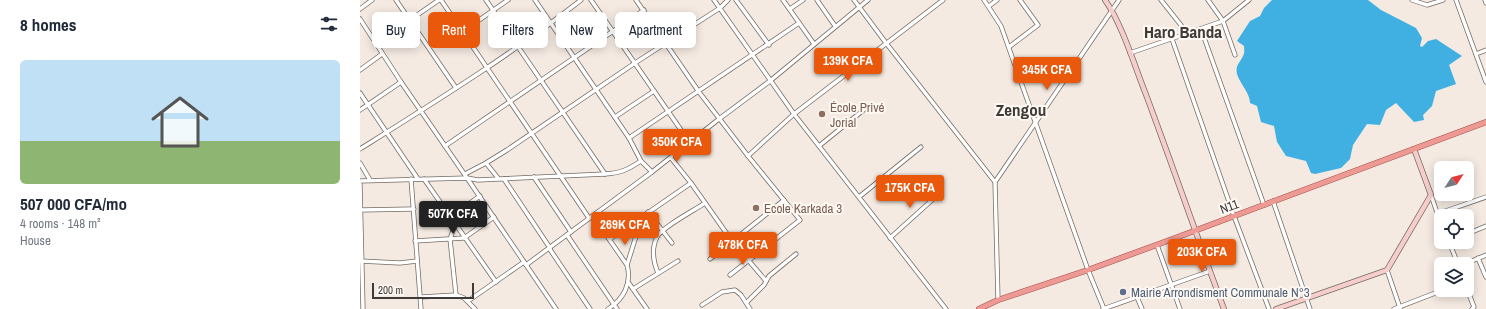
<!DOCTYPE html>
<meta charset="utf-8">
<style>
:root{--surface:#fff;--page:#f2f2f3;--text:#1f2937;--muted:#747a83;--line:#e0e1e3;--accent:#ea580c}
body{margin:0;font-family:"Archivo Narrow",sans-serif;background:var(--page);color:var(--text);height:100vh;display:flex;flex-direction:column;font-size:15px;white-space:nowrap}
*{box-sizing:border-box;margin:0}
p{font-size:13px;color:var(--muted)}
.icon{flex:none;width:22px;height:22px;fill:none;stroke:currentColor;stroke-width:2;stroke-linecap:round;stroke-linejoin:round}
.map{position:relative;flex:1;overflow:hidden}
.drawer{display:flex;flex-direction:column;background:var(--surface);width:360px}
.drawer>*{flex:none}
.guide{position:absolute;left:12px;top:12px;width:380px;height:36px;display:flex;gap:8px}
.needle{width:26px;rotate:54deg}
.buttons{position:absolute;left:1074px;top:161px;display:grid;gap:8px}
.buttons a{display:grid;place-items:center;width:40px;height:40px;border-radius:6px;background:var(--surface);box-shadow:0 2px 10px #0003;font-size:20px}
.scale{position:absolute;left:12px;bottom:10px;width:102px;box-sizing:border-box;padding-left:4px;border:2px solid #3f3b38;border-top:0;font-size:11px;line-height:14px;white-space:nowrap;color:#3f3b38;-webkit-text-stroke:3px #fef8f3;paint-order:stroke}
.price{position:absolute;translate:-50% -34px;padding:0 9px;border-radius:4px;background:var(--accent);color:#fff;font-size:13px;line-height:26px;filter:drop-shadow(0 1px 2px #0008)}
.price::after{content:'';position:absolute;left:50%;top:24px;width:12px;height:9px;margin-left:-6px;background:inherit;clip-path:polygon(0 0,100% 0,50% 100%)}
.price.on{background:#222;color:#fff}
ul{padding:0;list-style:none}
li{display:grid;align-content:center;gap:8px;height:212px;padding:0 20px}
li+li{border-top:1px solid var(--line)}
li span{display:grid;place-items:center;height:124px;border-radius:6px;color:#555}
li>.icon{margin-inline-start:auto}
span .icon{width:72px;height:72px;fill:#fffc;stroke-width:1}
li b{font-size:17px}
h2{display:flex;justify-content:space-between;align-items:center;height:48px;padding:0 20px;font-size:17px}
.tag{padding:0 14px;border-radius:6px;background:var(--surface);box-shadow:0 2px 10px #0003;font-size:14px;line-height:36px}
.tag.on{background:var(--accent);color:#fff}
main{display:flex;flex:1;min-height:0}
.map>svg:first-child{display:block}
.water{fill:#40b0e3}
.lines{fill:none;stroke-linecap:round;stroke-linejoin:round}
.street-casing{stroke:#736a63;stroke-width:5}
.secondary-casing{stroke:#736a63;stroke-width:6}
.primary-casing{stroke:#a84d47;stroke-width:6}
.street{stroke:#fff;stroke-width:3.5}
.secondary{stroke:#f6cdca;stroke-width:4.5}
.primary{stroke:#ed9a95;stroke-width:5}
.education-dot{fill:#8d6e63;stroke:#fef8f3;stroke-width:1.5}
.service-dot{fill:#5c6f8a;stroke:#fef8f3;stroke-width:1.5}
.labels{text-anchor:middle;stroke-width:4;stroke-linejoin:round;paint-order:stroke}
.education-label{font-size:13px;fill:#785e54;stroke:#fef8f3;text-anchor:start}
.street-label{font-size:13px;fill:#3f3b38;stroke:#fef8f3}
.service-label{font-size:13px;fill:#4e5e75;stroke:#fef8f3;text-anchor:start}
.district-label{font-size:17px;font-weight:bold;fill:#3f3b38;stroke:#fef8f3}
</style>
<main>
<section class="drawer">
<h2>8 homes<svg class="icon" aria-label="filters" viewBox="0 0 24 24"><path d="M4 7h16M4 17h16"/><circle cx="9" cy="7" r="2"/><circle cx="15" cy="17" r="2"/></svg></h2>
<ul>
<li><span style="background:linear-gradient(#bfe0f5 65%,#8fb573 0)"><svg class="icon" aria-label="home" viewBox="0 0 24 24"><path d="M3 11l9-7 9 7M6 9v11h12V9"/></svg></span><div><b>507 000 CFA/mo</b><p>4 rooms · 148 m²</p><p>House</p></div></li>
</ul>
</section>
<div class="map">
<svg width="1126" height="309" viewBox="0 0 1126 309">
<rect width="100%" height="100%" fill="#f4eae2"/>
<path class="water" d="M 912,0 L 1008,0 L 1021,10 L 1056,28 L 1062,38 L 1060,46 L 1062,47 L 1068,41 L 1076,39 L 1102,56 L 1089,65 L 1096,84 L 1076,91 L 1072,106 L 1063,115 L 1064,120 L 1054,122 L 1036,103 L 1026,110 L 1020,125 L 1007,124 L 993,145 L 990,159 L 981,168 L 955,174 L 951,173 L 946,161 L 926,156 L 917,142 L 914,126 L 901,122 L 897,106 L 890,103 C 890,93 880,84 877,74 C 875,65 880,63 883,56 C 885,53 884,49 884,46 L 877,41 L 890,21 L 900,16 L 904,8 Z"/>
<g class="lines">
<defs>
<g id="street">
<path d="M 36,0 L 96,88"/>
<path d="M 81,0 L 229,218"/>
<path d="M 126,0 L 245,174"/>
<path d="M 175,0 L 269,138 L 281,161 L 292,172"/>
<path d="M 231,0 L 330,143"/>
<path d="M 276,0 L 339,92 L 388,156 L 440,220 L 370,275"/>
<path d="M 354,0 L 434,114 L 586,309"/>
<path d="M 376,0 L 409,45"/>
<path d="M 423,0 L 454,44"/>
<path d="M 457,0 L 475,26"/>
<path d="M 494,0 L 526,43 L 635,182"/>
<path d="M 624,0 L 641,26 L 728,270 L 744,309"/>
<path d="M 801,0 L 828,34"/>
<path d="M 848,0 L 863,21 L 875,55"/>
<path d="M 1052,0 L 1067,5 L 1083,0"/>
<path d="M 1096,0 L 1126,82"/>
<path d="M 1125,0 L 1126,3"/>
<path d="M 629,6 L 637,0"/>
<path d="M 0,9 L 12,0"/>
<path d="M 430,9 L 443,0"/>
<path d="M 0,19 L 41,82 L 107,178 L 196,309"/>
<path d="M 841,29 L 904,205"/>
<path d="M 102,32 L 148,0"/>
<path d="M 812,39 L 874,216 L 909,309"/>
<path d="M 15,44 L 79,0"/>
<path d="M 649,47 L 678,25 L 660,0"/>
<path d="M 770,53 L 863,21 L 889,0"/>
<path d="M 1116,54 L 1126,50"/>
<path d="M 0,70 L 22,54"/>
<path d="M 0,93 L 58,179"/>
<path d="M 0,110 L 41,82"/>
<path d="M 255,117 L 294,91"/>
<path d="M 269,138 L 439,23"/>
<path d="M 85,146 L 284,10"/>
<path d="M 459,146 L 506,108"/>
<path d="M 0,149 C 75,102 151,55 221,0"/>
<path d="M 388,156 L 434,114 L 583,0"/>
<path d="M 311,158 L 331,183 L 372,241 L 406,281"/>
<path d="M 0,163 L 10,180"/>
<path d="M 126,163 L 138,178"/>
<path d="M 105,174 L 126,163 L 147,150 L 275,63 L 360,8 L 368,0"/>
<path d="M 174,177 L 211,232"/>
<path d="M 51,179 L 61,309"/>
<path d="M 64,179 L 136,282"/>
<path d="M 144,179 L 190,248"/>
<path d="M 0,181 L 107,178 L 118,180 L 245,174 C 261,173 267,170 281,161"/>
<path d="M 0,184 L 3,309"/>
<path d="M 1071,195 L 1081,224"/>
<path d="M 499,197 L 561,147"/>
<path d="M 913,201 L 950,309"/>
<path d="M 0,210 L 54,209"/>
<path d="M 288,212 L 312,243"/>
<path d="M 1077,214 L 1126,197"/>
<path d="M 233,216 L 267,265 C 272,283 264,299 248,309"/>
<path d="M 90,217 L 120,196"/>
<path d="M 95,225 L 90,239 L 96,295"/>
<path d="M 1107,234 L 1126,226"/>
<path d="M 207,235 L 257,309"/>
<path d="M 530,238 L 581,192"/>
<path d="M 250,239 L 331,183"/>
<path d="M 55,241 L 104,238 L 134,217"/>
<path d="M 1089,242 L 1098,264"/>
<path d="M 797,245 L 820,309"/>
<path d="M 189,248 L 230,309"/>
<path d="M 1118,258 L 1126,277"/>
<path d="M 350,259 L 424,200"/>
<path d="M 0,261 L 40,263 L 57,261"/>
<path d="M 1105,264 L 1126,255"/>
<path d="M 166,265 L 292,172 L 359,119 L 410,81 L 508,0"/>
<path d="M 267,265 L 277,233"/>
<path d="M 1027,270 L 1040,308"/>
<path d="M 298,273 C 293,261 291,249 297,237 C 302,227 335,210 345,203"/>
<path d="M 268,282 L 287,309"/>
<path d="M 273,289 L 318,261"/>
<path d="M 1107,289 L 1114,307 L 1112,309"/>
<path d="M 61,297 L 96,295 L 104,298 L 115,309"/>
<path d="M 777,297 L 782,309"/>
<path d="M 638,300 L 635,182 L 759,0"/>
<path d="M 108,301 L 164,262"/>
<path d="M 387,302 L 404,285 L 409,276 L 436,254"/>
<path d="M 342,305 L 362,292 L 375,290 L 381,295 L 390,309"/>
<path d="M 743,309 L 850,271"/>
<path d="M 1034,309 L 1083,290"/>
</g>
<g id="secondary">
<path d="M 745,0 C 762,24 774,64 785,92 C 812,164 837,237 864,309"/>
<path d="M 916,309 L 1027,270 L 1071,195 L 1054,149"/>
</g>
<path id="primary" d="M 619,309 L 638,300 L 728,270 L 810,240 L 1126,122"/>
</defs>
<use href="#street" class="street-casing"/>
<use href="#secondary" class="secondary-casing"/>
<use href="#primary" class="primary-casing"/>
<use href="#street" class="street"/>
<use href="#secondary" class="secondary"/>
<use href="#primary" class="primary"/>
</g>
<g class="education-dot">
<circle cx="462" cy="114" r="4"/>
<circle cx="396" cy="208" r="4"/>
</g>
<circle class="service-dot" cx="763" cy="292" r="4"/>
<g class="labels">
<g class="education-label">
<text x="470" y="112">École Privé<tspan x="470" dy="15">Jorial</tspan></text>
<text x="404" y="213">Ecole Karkada 3</text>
</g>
<g class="street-label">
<text transform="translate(869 206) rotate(-20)" y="5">N11</text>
</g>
<g class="service-label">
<text x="771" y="297">Mairie Arrondisment Communale N°3</text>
</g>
<g class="district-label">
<text x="823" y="38">Haro Banda</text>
<text x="661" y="116">Zengou</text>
</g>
</g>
</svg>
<div class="buttons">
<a><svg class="needle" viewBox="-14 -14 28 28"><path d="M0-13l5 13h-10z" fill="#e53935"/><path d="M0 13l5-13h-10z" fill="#747a83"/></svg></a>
<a><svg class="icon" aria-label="locate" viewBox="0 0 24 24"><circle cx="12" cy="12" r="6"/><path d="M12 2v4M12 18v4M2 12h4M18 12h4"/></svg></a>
<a><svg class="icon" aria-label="layers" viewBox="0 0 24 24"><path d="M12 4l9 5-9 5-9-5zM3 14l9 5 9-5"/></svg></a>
</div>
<div class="scale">200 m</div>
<b class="price" style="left:488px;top:82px">139K CFA</b>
<b class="price" style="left:687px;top:91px">345K CFA</b>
<b class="price" style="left:317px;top:163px">350K CFA</b>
<b class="price" style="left:550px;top:209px">175K CFA</b>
<b class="price on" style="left:93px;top:235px">507K CFA</b>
<b class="price" style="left:265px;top:246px">269K CFA</b>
<b class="price" style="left:383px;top:266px">478K CFA</b>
<b class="price" style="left:842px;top:273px">203K CFA</b>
<div class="guide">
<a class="tag">Buy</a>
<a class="tag on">Rent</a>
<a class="tag">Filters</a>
<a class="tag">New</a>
<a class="tag">Apartment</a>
</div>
</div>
</main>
